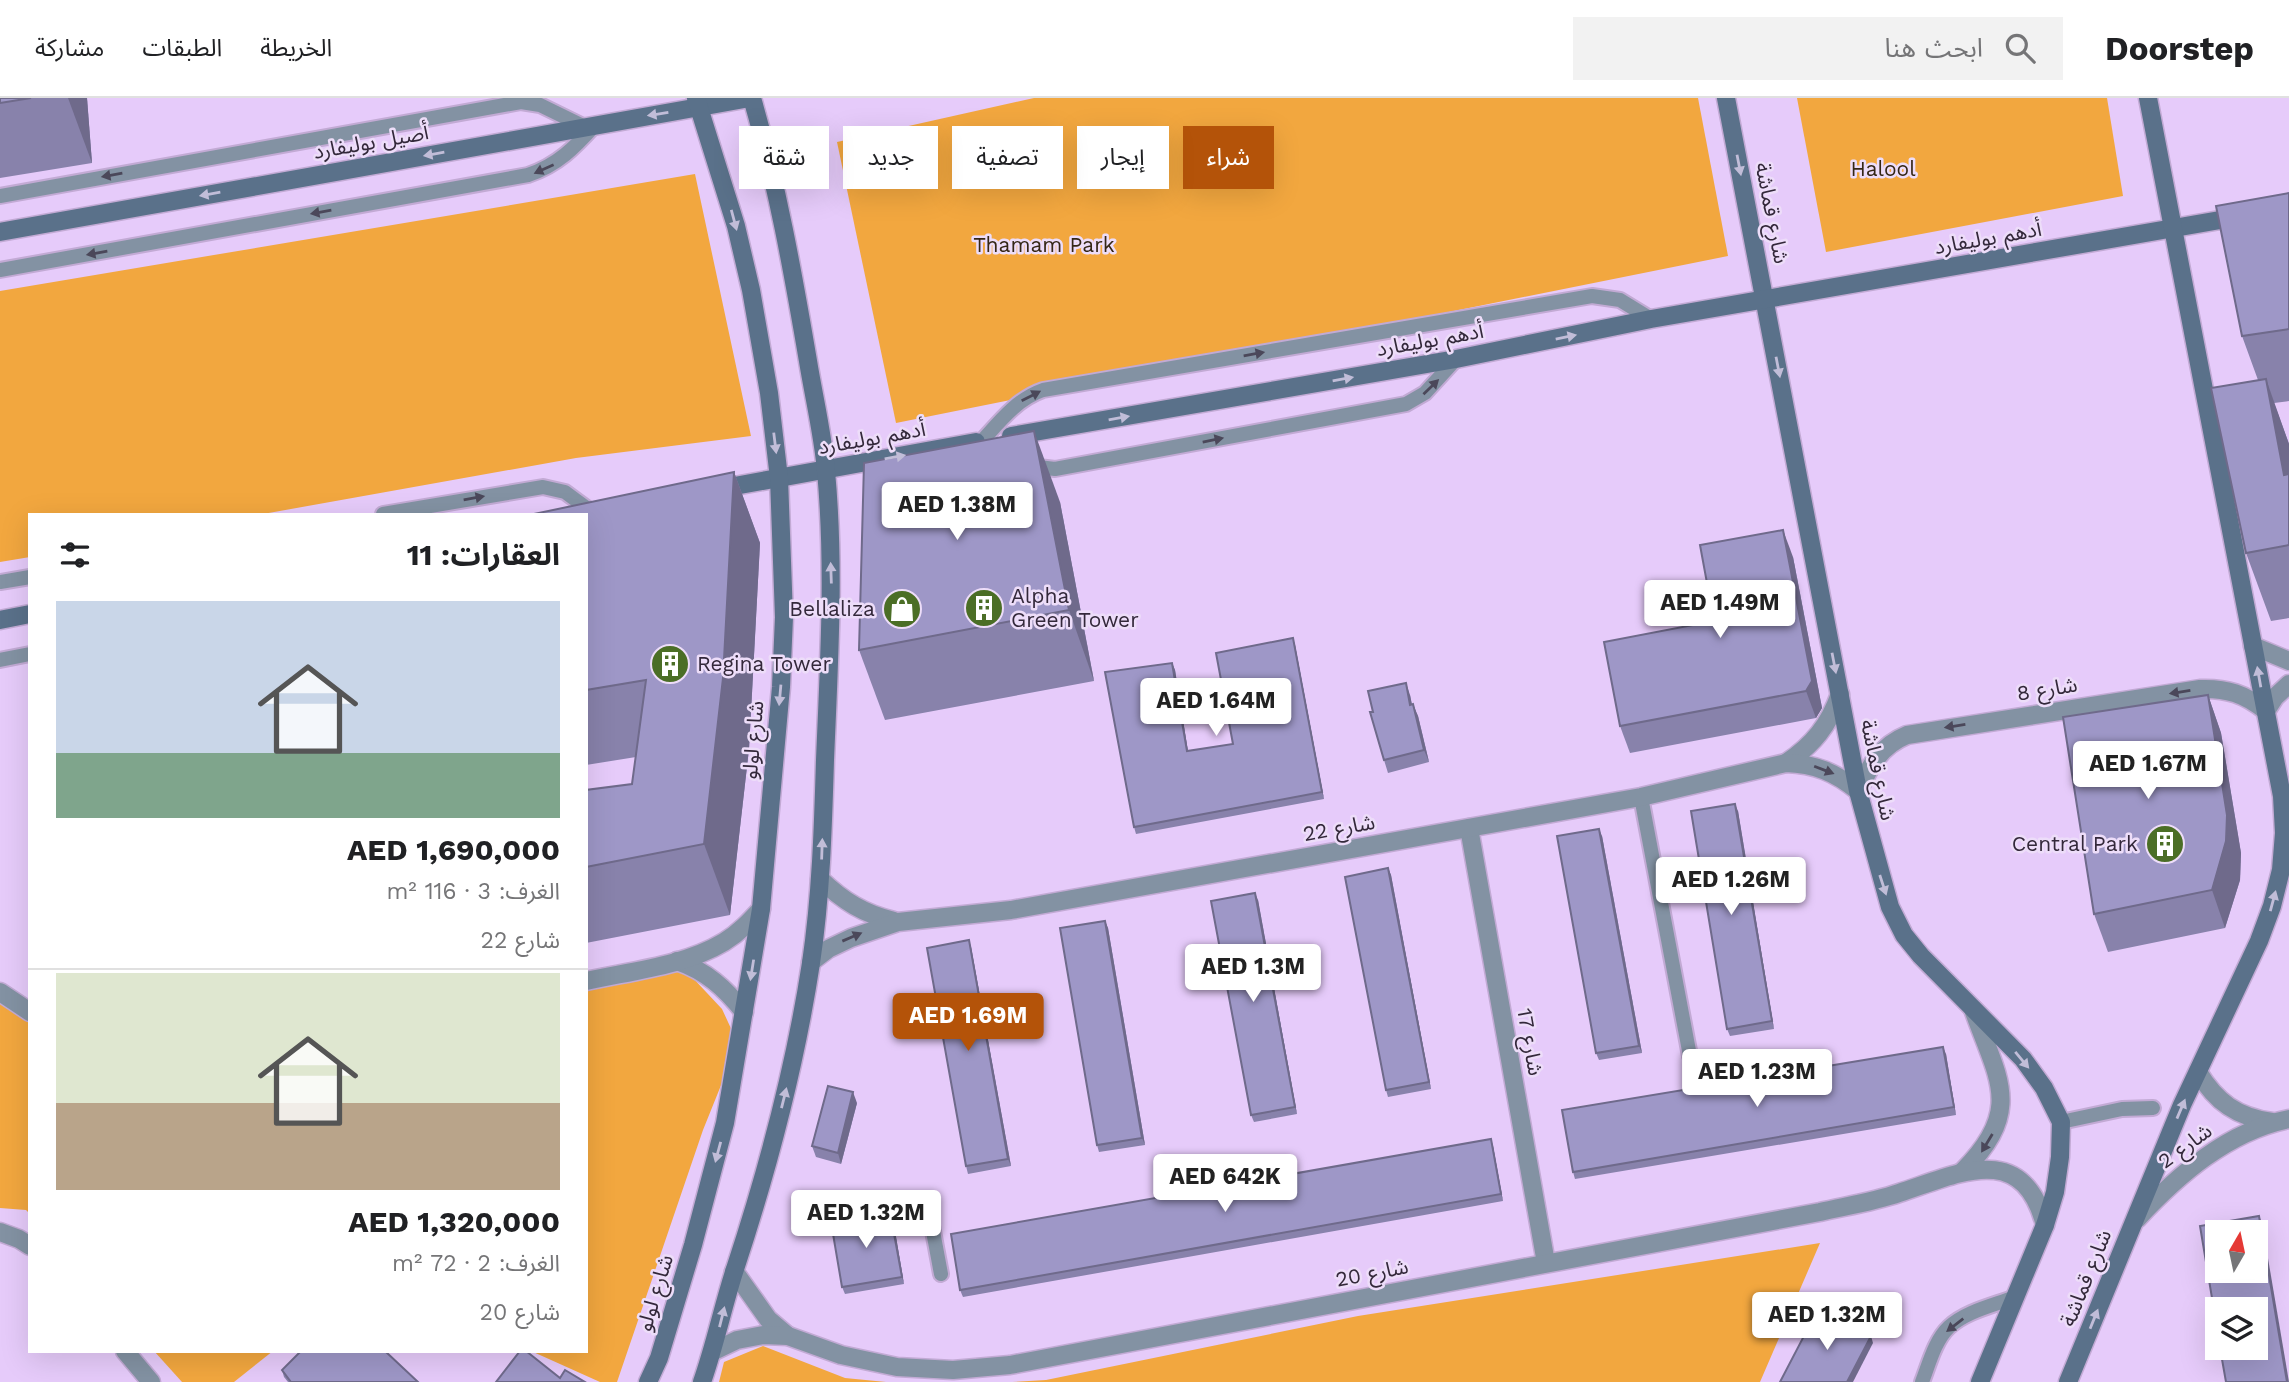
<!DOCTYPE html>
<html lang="ar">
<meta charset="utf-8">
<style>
:root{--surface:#fff;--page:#f2f2f2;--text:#202124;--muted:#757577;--line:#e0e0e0;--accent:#b45309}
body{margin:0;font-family:"Work Sans","Noto Sans Arabic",sans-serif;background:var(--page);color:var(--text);direction:rtl;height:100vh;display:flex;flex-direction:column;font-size:26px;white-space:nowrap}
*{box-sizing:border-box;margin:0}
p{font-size:23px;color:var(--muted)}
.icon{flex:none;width:38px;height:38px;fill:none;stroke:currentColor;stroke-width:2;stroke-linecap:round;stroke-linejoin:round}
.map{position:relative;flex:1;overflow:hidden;direction:ltr}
.details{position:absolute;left:28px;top:415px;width:560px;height:840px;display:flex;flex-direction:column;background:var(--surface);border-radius:0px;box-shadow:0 7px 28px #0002;direction:rtl}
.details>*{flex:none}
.top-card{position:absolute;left:609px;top:28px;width:665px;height:63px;direction:rtl;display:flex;gap:14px}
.needle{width:46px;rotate:9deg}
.fabs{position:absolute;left:2205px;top:1122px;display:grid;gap:14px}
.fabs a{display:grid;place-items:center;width:63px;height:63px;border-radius:0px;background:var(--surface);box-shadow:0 7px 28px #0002;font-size:35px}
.price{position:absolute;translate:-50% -60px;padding:0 16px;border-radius:7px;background:#fff;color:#222;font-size:23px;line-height:46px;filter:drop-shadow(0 2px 4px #0008)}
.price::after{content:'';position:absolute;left:50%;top:42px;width:21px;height:16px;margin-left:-10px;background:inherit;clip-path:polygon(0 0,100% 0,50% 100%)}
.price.current{background:var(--accent);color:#fff}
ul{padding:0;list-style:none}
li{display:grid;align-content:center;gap:14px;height:371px;padding:0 28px}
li+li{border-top:2px solid var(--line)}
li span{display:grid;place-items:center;height:217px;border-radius:0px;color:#555}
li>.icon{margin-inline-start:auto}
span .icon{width:126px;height:126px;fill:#fffc;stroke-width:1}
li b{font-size:30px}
h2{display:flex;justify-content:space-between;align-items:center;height:84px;padding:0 28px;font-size:30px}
.tag{padding:0 24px;border-radius:0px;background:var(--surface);box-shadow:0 7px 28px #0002;font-size:24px;line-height:63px}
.tag.current{background:var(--accent);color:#fff}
header{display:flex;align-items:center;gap:42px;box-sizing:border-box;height:98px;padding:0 35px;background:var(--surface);border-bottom:2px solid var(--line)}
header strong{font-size:33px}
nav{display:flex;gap:38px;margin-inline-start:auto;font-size:24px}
.search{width:490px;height:63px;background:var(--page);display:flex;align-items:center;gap:18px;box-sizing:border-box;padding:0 24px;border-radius:0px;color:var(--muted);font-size:26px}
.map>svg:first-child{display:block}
.green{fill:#f2a73f}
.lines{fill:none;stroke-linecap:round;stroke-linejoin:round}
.lane-casing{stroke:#c2aad4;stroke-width:18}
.street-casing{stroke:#c2aad4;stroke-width:21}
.secondary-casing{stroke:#c2aad4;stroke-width:21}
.lane{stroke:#8392a3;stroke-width:14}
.street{stroke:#8392a3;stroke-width:18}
.secondary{stroke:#5a718a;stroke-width:18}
.wall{fill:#8882ab}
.shaded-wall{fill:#6f6a8b}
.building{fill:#9e97c7;stroke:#6f6a8b;stroke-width:2;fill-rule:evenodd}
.oneway{fill:#c1bdd8}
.oneway2{fill:#4b485a}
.labels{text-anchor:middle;stroke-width:5;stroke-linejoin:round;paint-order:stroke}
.street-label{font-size:21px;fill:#33283a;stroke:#edddf9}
.park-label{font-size:21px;fill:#342615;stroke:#edddf9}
.poi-label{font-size:21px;fill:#33283a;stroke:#edddf9;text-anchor:start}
</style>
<header>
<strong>Doorstep</strong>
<div class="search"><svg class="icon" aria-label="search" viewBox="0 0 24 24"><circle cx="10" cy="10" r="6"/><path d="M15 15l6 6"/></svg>ابحث هنا</div>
<nav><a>الخريطة</a><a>الطبقات</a><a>مشاركة</a></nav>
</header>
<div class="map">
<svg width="2289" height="1284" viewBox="0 0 2289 1284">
<rect width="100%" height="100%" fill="#e6cbfa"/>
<g class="green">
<path d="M 1034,0 L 1698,0 L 1728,158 L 896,325 L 837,44 Z"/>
<path d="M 1797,0 L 2107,0 L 2123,98 L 1826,154 Z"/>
<path d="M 695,76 L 751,338 L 576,360 L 263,416 L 30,416 L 30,459 L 0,464 L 0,193 Z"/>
<path d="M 677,863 L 722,911 L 734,937 L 732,960 L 703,1032 L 617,1284 L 600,1284 L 531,1253 L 586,1253 L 586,883 Z"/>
<path d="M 0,904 L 30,923 L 30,1116 L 26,1112 L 0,1110 Z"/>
<path d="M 1820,1145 L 1760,1284 L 1012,1284 L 1046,1282 L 1358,1218 Z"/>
<path d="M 763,1248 L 845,1280 L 886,1284 L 719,1284 L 724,1264 Z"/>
<path d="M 154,1253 L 273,1253 L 234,1284 L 182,1284 Z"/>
</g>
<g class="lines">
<defs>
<g id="lane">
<path d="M 0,98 L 521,4 L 540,7 L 585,29"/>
<path d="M 0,172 L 528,77 C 558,67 575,49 595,27"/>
<path d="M 993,350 L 982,343 C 1000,323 1017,301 1043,292 L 1592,198 L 1620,202 L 1651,221"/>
<path d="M 1030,368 L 1055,371 L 1406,306 L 1425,295 L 1456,261"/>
<path d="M 383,416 L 543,389 L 565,394 L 592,414 L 586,426"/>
<path d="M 0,484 L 30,479"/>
<path d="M 0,562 L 30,556"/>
<path d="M 1641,699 L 1690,958"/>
<path d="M 2061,1024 L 2122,1011 L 2153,1010"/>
<path d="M 927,1101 L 941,1176"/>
<path d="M 1922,1284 C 1929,1266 1935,1242 1949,1229 C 1966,1213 1995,1207 2015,1199"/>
</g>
<g id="street">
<path d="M 2253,548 L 2289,563"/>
<path d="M 1786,665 C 1813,647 1829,627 1840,596"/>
<path d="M 1469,730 L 1546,1165"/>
<path d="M 820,781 C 843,803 864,816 894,823"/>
<path d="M 677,863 C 706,873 725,890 744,914"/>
<path d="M 811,864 L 828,851 L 851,840 L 898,824 L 1011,812 L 1641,699 L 1786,665 C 1815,666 1835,674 1858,693 C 1870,668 1880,648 1907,637 L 2200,591 C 2227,590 2245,596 2266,613 L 2275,599 L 2289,586"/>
<path d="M 586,883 C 631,873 684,868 724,844 C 739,835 750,823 761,811"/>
<path d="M 0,894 L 30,914"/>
<path d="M 2198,974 C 2216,1004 2237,1019 2272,1024"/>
<path d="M 1963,1073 C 2025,1011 1997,980 1973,911"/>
<path d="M 2137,1121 C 2178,1077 2228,1033 2289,1021"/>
<path d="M 0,1134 L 19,1141 L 30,1148"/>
<path d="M 734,1173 L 768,1221 L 788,1238"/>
<path d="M 125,1253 L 151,1284"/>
<path d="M 714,1253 L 737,1242 L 763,1237 L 788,1238 L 841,1257 L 897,1269 L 953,1272 L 1010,1267 L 1820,1114 C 1846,1108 1873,1104 1899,1095 C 1958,1076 2022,1041 2045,1127"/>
</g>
<g id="secondary">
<path d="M 1726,0 L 1858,693 L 1890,809 L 1904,837 L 1921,858 L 2023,961 L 2044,990 L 2061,1024 L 2060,1059 L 2055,1094 L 2045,1127 L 1980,1284"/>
<path d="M 0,134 L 750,0"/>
<path d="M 1011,338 L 1456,261 L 1651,221 L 2289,110"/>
<path d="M 718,391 L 976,344"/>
<path d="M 0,522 L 30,516"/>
<path d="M 648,1284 L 659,1260 L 693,1147 L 725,1025 L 761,811 L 781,589 L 784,519 L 779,380 L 769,295 L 751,192 L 736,128 L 696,0"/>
<path d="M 702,1284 C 715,1247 723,1208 735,1171 C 768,1071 795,969 811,865 C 821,798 823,730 825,662 C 829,566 835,469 826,373 C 823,337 814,300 808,263 C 793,175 777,86 752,0"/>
<path d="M 2068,1284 L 2182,1007 L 2259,843 L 2272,808 L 2281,772 L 2284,735 L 2282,698 L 2148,0"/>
</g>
</defs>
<use href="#lane" class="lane-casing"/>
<use href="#street" class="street-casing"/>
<use href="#secondary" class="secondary-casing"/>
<use href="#lane" class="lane"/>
<use href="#street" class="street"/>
<use href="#secondary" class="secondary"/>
</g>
<g class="wall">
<path d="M 0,0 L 87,0 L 92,65 L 0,80 Z"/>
<path d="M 2289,95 L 2289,303 L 2274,305 L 2289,346 L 2289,520 L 2271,523 L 2246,455 L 2258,282 L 2242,238 Z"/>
<path d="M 734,374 L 760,445 L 749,651 L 730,817 L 586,845 L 586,692 L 632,686 L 636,659 L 586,667 L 586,416 Z"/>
<path d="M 1060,404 L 1094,583 L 885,622 L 859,552 Z"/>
<path d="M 1793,459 L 1822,610 L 1816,620 L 1630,655 L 1620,628 L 1714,523 Z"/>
<path d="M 1295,547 L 1324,701 L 1136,736 L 1134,729 L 1172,565 L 1175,572 L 1188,653 L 1233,646 Z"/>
<path d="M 1410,597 L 1412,606 L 1418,618 L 1429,664 L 1388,675 L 1384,662 Z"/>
<path d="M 2208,597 L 2221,635 L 2241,755 L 2240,782 L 2225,830 L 2108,854 L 2094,816 Z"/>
<path d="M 1738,713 L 1774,931 L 1730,938 L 1727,931 Z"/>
<path d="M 1602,738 L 1642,955 L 1599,962 L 1596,955 Z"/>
<path d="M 1388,770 L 1391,777 L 1431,991 L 1388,999 L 1386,992 Z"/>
<path d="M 1258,802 L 1297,1016 L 1254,1024 L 1251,1017 Z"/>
<path d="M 1105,823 L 1108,830 L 1145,1047 L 1099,1054 L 1097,1047 Z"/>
<path d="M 971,849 L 1011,1068 L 968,1076 L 966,1068 Z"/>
<path d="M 1946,956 L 1956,1017 L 1575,1081 L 1573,1074 Z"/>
<path d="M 857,1005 L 841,1066 L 816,1059 L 812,1048 Z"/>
<path d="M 1493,1048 L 1503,1103 L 963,1199 L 960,1192 Z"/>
<path d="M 893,1121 L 904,1186 L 845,1196 L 842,1189 Z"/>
<path d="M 282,1272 L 418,1284 L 288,1284 L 284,1279 Z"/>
</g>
<g class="shaded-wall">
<path d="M 68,0 L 87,0 L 92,65 Z"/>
<path d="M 2266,281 L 2289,346 L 2289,389 L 2284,377 Z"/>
<path d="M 1034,333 L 1060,404 L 1094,583 L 1069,512 Z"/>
<path d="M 734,374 L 760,445 L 749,651 L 730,817 L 704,746 Z"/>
<path d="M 1783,432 L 1793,459 L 1822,610 L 1816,620 L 1806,593 Z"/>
<path d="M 1293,540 L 1295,547 L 1324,701 L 1322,694 Z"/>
<path d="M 1172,565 L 1175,572 L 1189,660 L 1187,653 Z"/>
<path d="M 1406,585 L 1410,597 L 1414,619 L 1410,607 Z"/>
<path d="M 2208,597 L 2221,635 L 2241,755 L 2240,782 L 2225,830 L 2212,792 Z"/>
<path d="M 1413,606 L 1418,618 L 1429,664 L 1424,652 Z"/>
<path d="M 1735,706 L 1738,713 L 1774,931 L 1772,923 Z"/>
<path d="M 1599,731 L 1602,738 L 1642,955 L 1639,948 Z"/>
<path d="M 1388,770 L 1391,777 L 1431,991 L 1429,984 Z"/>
<path d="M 1255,795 L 1258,802 L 1297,1016 L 1295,1009 Z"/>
<path d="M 1105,823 L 1108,830 L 1145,1047 L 1142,1040 Z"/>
<path d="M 969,842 L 971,849 L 1011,1068 L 1008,1061 Z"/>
<path d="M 1943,949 L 1946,956 L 1956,1017 L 1954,1009 Z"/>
<path d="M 853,994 L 857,1005 L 841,1066 L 838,1055 Z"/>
<path d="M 1491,1041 L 1493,1048 L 1503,1103 L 1501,1096 Z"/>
<path d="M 890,1114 L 893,1121 L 904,1186 L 902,1179 Z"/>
<path d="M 2259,1118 L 2262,1125 L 2289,1284 L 2287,1284 Z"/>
<path d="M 1871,1238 L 1873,1245 L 1853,1284 L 1847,1284 Z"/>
</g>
<g class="building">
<path d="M 0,0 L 31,0 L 0,5 Z"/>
<path d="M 2289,95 L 2289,231 L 2242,238 L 2216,108 Z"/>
<path d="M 2266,281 L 2284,377 L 2289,376 L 2289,447 L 2246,455 L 2211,290 Z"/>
<path d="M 1034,333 L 1069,512 L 859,552 L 864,365 Z"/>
<path d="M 734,374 L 723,580 L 704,746 L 586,769 L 586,692 L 632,686 L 646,582 L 586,592 L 586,416 L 534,416 Z"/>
<path d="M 1783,432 L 1812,583 L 1806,593 L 1620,628 L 1604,544 L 1714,523 L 1700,447 Z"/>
<path d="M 1293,540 L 1322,694 L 1134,729 L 1105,574 L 1172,565 L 1187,653 L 1233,646 L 1216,555 Z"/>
<path d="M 1406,585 L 1410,607 L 1413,606 L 1424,652 L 1384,662 L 1370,614 L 1373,614 L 1368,593 Z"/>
<path d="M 2208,597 L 2227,717 L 2226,743 L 2212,792 L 2094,816 L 2063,619 Z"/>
<path d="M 1735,706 L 1772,923 L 1727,931 L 1691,713 Z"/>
<path d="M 1599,731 L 1639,948 L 1596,955 L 1557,738 Z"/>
<path d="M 1388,770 L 1429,984 L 1386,992 L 1345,779 Z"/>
<path d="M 1255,795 L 1295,1009 L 1251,1017 L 1211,803 Z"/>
<path d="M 1105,823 L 1142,1040 L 1097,1047 L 1060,830 Z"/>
<path d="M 969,842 L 1008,1061 L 966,1068 L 927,850 Z"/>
<path d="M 1943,949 L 1954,1009 L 1573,1074 L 1562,1012 Z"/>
<path d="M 828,988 L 853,994 L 838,1055 L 812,1048 Z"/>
<path d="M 1491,1041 L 1501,1096 L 960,1192 L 951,1136 Z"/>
<path d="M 890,1114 L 902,1179 L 842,1189 L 831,1124 Z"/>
<path d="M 2259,1118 L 2287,1284 L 2226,1284 L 2220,1250 L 2256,1250 L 2256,1211 L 2217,1211 L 2217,1230 L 2200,1128 ZM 2217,1134 L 2256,1134 L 2256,1172 L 2217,1172 Z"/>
<path d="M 1818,1211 L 1871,1238 L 1847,1284 L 1780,1284 Z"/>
<path d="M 301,1253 L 385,1253 L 418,1284 L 291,1284 L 282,1272 Z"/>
<path d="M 520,1253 L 526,1253 L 560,1280 L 565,1272 L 585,1284 L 496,1284 Z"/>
</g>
<defs><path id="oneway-solid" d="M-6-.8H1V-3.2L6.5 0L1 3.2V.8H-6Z" transform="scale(1.75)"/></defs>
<g class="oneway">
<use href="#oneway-solid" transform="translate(658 16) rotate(171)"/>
<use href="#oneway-solid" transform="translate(434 56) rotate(170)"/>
<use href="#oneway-solid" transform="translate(1739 67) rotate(79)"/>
<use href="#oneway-solid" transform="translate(210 96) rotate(170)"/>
<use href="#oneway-solid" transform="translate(734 122) rotate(75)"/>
<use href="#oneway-solid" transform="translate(1566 239) rotate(-11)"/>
<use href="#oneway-solid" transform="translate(1778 269) rotate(79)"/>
<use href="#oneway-solid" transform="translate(1343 281) rotate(-10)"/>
<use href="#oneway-solid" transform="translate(1119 320) rotate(-10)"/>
<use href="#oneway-solid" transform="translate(775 345) rotate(83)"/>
<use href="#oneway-solid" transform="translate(895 359) rotate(-10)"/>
<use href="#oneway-solid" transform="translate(831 475) rotate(-92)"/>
<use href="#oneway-solid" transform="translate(1834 565) rotate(79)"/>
<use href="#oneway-solid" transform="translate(2259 579) rotate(-100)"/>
<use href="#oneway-solid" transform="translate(780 597) rotate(95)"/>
<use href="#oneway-solid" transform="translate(822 751) rotate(-88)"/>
<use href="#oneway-solid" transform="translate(1883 787) rotate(72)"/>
<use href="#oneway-solid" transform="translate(2273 803) rotate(-75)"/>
<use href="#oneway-solid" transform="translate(752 872) rotate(99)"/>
<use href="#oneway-solid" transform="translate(2022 962) rotate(50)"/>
<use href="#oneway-solid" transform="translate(784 1000) rotate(-76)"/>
<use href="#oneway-solid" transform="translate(2181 1011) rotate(-67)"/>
<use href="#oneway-solid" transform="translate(718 1054) rotate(105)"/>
<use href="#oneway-solid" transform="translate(722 1219) rotate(-76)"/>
<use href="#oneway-solid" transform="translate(2094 1221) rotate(-68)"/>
</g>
<g class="oneway2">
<use href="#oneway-solid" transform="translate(544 71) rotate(156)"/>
<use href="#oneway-solid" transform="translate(112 77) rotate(170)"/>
<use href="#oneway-solid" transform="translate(321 114) rotate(170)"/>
<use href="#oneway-solid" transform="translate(97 155) rotate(170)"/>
<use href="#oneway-solid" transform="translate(1254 256) rotate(-10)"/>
<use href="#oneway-solid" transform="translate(1431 289) rotate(-44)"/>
<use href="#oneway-solid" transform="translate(1031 298) rotate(-27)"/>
<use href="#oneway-solid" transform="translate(1213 342) rotate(-11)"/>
<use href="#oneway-solid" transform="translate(474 400) rotate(-10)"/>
<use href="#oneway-solid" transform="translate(2180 594) rotate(171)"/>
<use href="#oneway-solid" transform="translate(1955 628) rotate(171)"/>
<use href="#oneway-solid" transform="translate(1824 672) rotate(21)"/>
<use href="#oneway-solid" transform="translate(852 839) rotate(-23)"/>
<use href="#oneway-solid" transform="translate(1987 1045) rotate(121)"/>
<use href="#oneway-solid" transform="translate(1955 1227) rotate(142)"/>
</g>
<defs>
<symbol id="building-disc" viewBox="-11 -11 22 22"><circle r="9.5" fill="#4b6e26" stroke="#edddf9"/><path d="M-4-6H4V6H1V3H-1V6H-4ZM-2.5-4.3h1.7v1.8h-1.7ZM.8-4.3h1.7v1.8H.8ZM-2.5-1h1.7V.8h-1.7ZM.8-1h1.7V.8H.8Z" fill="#fff"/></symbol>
<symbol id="shop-disc" viewBox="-11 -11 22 22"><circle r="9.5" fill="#4b6e26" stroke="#edddf9"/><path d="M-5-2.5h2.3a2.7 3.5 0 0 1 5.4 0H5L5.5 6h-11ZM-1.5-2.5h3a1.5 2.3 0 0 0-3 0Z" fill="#fff"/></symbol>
</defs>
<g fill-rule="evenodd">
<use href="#building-disc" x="962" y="488" width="44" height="44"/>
<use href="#shop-disc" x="880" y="489" width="44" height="44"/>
<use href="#building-disc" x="648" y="544" width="44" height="44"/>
<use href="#building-disc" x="2143" y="724" width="44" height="44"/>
</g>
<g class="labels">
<g class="street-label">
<text transform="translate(371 44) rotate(-10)" y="7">أصيل بوليفارد</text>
<text transform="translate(1772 115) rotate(79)" y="7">شارع قماشة</text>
<text transform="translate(1988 140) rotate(-10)" y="7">أدهم بوليفارد</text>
<text transform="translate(1430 242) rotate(-10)" y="7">أدهم بوليفارد</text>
<text transform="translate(872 340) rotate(-10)" y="7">أدهم بوليفارد</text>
<text transform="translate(2047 591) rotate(-9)" y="7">شارع 8</text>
<text transform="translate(753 642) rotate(-85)" y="7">شارع لولو</text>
<text transform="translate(1878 672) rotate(78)" y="7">شارع قماشة</text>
<text transform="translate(1339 730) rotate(-10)" y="7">شارع 22</text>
<text transform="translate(1530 944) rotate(80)" y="7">شارع 17</text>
<text transform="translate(2185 1048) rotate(-36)" y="7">شارع 2</text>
<text transform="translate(1372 1175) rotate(-11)" y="7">شارع 20</text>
<text transform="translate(2086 1180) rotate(-68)" y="7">شارع قماشة</text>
<text transform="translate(655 1195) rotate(-73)" y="7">شارع لولو</text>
</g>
<g class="park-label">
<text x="1883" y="78">Halool</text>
<text x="1044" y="154">Thamam Park</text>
</g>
<g class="poi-label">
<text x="1011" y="505">Alpha<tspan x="1011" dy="24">Green Tower</tspan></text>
<text x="875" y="518" text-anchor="end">Bellaliza</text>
<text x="697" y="573">Regina Tower</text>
<text x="2138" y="753" text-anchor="end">Central Park</text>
</g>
</g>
</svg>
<div class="fabs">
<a><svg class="needle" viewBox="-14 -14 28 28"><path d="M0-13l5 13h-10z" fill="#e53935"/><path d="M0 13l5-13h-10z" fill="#757577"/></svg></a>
<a><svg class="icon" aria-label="layers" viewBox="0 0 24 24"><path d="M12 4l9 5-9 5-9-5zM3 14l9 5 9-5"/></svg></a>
</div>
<b class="price" style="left:957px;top:444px">AED 1.38M</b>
<b class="price" style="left:1720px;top:542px">AED 1.49M</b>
<b class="price" style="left:1216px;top:640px">AED 1.64M</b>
<b class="price" style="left:2148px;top:703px">AED 1.67M</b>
<b class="price" style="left:1731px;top:819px">AED 1.26M</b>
<b class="price" style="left:1253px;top:906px">AED 1.3M</b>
<b class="price current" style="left:968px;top:955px">AED 1.69M</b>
<b class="price" style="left:1757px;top:1011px">AED 1.23M</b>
<b class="price" style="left:1225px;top:1116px">AED 642K</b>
<b class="price" style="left:866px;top:1152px">AED 1.32M</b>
<b class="price" style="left:1827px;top:1254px">AED 1.32M</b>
<div class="top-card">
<a class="tag current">شراء</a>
<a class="tag">إيجار</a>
<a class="tag">تصفية</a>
<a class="tag">جديد</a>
<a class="tag">شقة</a>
</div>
<section class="details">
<h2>العقارات: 11<svg class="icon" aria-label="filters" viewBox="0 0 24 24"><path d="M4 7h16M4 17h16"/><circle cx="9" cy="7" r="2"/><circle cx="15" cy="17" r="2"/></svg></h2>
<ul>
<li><span style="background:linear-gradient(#c9d6e8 70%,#7fa58c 0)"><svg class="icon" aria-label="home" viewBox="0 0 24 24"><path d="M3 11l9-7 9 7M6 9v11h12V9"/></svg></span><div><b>AED 1,690,000</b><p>الغرف: 3 · 116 m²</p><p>شارع 22</p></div></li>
<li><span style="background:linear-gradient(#dfe7d0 60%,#b9a48a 0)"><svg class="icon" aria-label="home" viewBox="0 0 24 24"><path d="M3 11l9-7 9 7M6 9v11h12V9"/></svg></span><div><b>AED 1,320,000</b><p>الغرف: 2 · 72 m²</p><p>شارع 20</p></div></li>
</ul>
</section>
</div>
